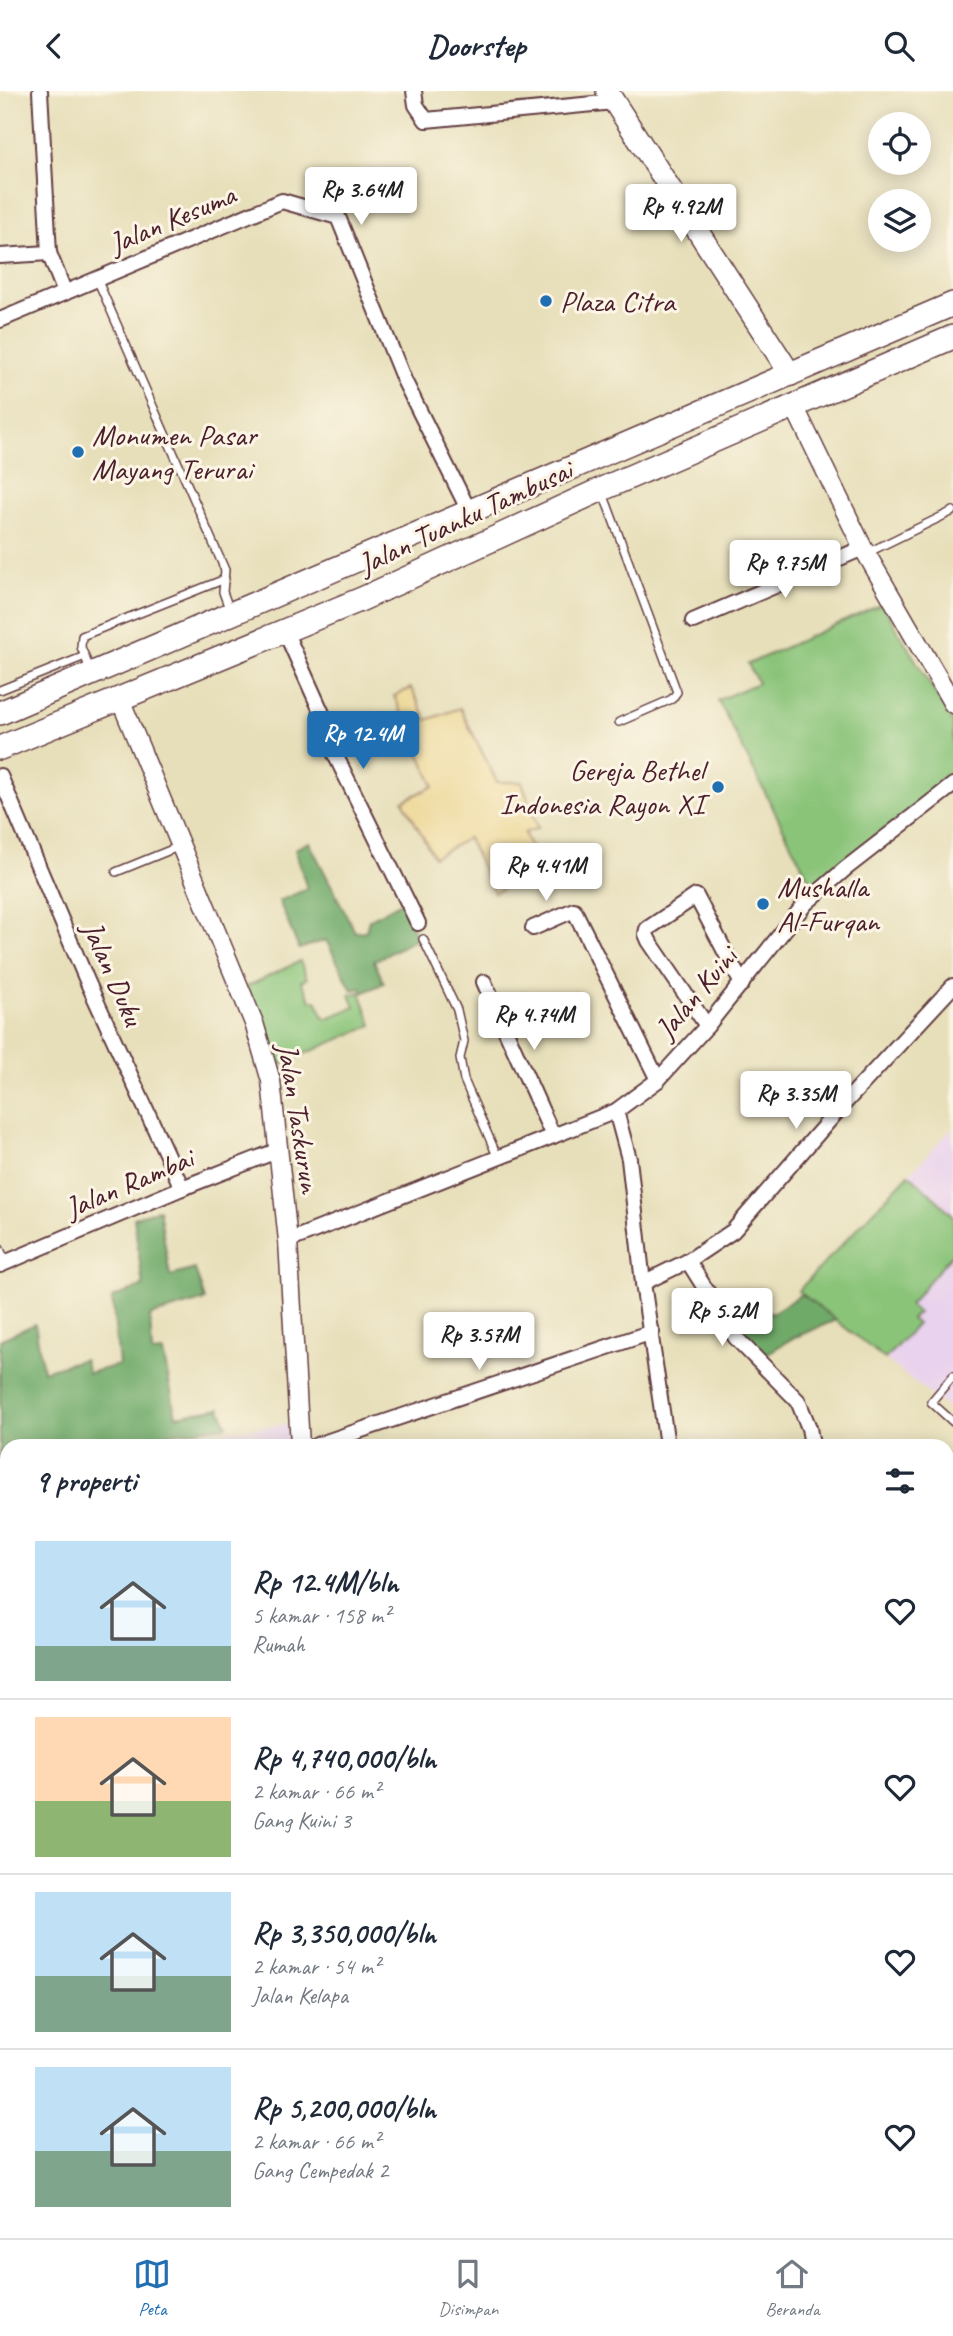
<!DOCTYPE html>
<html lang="id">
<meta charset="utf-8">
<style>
:root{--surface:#fff;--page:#f6f6f7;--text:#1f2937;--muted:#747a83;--line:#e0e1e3;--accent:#1f6fb2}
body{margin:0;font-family:Caveat,sans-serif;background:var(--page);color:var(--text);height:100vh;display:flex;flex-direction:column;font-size:26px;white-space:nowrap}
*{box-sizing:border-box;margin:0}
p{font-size:23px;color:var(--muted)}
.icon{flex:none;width:38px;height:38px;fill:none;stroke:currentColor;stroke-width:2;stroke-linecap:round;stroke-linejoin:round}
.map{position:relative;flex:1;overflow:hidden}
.side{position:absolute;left:0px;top:1348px;width:954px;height:800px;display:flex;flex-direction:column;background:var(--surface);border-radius:21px 21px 0 0;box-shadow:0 4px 18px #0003}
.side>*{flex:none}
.buttons{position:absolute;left:868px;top:21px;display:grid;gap:14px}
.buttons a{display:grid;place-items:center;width:63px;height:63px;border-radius:50%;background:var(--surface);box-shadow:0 4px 18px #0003;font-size:35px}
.price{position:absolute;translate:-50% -60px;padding:0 16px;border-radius:7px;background:#fff;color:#222;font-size:23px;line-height:46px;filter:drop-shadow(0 2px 4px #0008)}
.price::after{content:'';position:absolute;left:50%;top:42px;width:21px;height:16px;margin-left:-10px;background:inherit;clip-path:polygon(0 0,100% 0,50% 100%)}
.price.selected{background:var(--accent);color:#fff}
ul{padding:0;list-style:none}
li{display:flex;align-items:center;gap:21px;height:175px;padding:0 35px}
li+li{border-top:2px solid var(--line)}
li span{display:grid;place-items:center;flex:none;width:196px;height:140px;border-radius:0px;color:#555}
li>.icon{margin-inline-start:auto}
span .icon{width:84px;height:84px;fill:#fffc;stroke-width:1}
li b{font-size:30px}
h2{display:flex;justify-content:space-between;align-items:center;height:84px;padding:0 35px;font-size:30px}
header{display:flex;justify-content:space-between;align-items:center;height:91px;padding:0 35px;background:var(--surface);font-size:32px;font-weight:700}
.tab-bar{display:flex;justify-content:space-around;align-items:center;height:98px;border-top:2px solid var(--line);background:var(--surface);font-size:19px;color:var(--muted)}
.tab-bar a{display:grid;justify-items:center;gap:4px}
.tab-bar .selected{color:var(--accent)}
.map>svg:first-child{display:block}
.built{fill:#e9d2ed}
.industrial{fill:#c9bfd7}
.green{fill:#8ac479;stroke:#6a7252;stroke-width:2}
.forest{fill:#6faa69;stroke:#5c644a;stroke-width:2}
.sand{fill:#eeda9e;stroke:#9c7c64;stroke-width:2}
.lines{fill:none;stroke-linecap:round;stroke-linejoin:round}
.service-casing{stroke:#623c40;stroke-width:10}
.minor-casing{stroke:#623c40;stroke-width:18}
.tertiary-casing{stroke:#623c40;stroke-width:21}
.secondary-casing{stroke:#623c40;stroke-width:24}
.primary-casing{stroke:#623c40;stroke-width:26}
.path{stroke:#623c40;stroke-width:3.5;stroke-dasharray:2 5;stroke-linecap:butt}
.service{stroke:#fff;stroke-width:7}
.minor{stroke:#fff;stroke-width:14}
.tertiary{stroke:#fff;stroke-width:18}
.secondary{stroke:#fff;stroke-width:21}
.primary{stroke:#fff;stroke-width:23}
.poi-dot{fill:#1f6fb2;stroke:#fcf5e5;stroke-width:2.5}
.labels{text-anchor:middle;stroke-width:6;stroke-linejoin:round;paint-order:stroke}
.street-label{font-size:30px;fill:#4a1f2b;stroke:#fcf5e5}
.poi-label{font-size:30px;fill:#4a1f2b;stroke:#fcf5e5;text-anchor:start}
</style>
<header><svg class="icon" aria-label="back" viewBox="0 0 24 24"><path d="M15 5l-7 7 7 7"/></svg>Doorstep<svg class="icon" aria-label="search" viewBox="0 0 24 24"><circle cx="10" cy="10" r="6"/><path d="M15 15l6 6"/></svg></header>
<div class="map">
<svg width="953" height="2147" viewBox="0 0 953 2147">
<rect width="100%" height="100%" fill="#fcf5e5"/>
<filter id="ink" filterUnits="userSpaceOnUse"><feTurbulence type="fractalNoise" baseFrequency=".0143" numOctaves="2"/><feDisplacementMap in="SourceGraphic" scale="14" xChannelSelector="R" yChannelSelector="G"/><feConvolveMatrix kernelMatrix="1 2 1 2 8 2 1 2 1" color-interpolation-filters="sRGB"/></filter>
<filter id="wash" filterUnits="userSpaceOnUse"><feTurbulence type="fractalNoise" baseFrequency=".00686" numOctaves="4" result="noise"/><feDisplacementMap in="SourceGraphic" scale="28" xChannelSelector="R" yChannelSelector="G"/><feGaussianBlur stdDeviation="1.57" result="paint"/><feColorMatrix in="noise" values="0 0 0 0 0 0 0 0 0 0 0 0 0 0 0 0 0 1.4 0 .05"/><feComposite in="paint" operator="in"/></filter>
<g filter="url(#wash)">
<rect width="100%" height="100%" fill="#e7dfba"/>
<g class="built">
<path d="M 953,1037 L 953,1321 L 798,1200 Z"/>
<path d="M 287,1333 L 289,1354 L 118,1354 L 118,1353 Z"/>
</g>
<path class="industrial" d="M 953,1444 L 953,1633 L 952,1633 L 947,1575 L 947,1448 Z"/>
<g class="green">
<path d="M 882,513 L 953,632 L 953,690 L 812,794 L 718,609 L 758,592 L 748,573 Z"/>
<path d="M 300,870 L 307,888 L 301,890 L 311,910 L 316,909 L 325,928 L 355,916 L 350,904 L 360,901 L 372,934 L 277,975 L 246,896 Z"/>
<path d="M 909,1083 L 953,1124 L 953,1162 L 909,1214 L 918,1222 L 911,1228 L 917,1233 L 885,1268 L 798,1200 Z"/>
<rect x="519" y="2140" width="88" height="7"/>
</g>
<g class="forest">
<path d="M 309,751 L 355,841 L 366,840 L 369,829 L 403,810 L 416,848 L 374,870 L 384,892 L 363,902 L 361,897 L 352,899 L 326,849 L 299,858 L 279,810 L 307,798 L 295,758 Z"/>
<path d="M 159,1118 L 170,1185 L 195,1178 L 205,1209 L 150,1225 L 152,1262 L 163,1261 L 176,1325 L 220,1317 L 227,1335 L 115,1350 L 115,1354 L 7,1354 L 7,1390 L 0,1391 L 0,1249 L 35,1233 L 43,1280 L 84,1268 L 88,1282 L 119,1274 L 112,1207 L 143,1195 L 134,1127 Z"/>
<path d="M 802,1203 L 836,1229 L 793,1247 L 763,1265 L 733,1228 L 750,1214 L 753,1218 L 757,1215 L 772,1222 Z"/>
</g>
<path class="sand" d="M 411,597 L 427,629 L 460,617 L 497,691 L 522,691 L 538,737 L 524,742 L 542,778 L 494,802 L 468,747 L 434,766 L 403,710 L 434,695 L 394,605 Z"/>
</g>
<g filter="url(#ink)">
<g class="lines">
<defs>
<g id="service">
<path d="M 97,188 L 225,479 L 223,501 L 230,520"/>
<path d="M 603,402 L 677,601 L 672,608 L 619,631"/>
<path d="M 867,462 L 953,420"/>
<path d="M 91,581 L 81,556 L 82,545 L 225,488"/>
<path d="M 0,599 L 85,565"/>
<path d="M 116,781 L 180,755"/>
<path d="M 423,848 L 457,919 L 464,950 L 460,967 L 464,989 L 498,1067"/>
<path d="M 0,1158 L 6,1172"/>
<path d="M 953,1285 L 931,1311 L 953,1331"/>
<path d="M 487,2140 L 491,2147"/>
</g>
<g id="minor">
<path d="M 40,0 L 49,162 L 65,202"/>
<path d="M 414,0 L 416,14 L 426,29 L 614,11"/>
<path d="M 0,165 L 49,162"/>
<path d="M 0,229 L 282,110 L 338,126 L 404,289 L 470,422"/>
<path d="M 693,530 L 863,457"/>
<path d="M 285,540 L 325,629 L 323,639 L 418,832"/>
<path d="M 0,685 L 88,892 L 182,1097"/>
<path d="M 533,837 L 574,819 L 658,989"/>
<path d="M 484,891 L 553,1045"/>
<path d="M 707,935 L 649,850 L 646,843 L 647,838 L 696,805 L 742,893"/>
<path d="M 616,1020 L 629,1068 L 643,1192 L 667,1354"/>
<path d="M 288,1150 L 616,1020 L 658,989 L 707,935 L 805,813 L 845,778 L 953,694"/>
<path d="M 688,1170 L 736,1247 L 798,1310 L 809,1337 L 812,1354"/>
<path d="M 0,1174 L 182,1097 L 279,1059"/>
<path d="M 643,1192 L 688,1170 L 733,1140 L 840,1017 L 953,895"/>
<path d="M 317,1354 L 652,1241"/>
<path d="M 0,1477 L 7,1475"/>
<path d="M 0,1580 L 7,1579"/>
<path d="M 947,1658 L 953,1699"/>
<path d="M 0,1694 L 7,1693"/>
<path d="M 0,2027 L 7,2027"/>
<path d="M 615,2140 L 616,2147"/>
<path d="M 759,2140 L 760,2147"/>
<path d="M 947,2140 L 953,2141"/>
<path d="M 176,2147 L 177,2140"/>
</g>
<g id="tertiary">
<path d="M 794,315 L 863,457 L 953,613"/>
<path d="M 120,608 L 254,932 L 271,990 L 288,1150 L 300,1354"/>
<path d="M 947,1652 L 953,1649"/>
<path d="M 0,1839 L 7,1838"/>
<path d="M 338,2140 L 338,2147"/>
</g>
<path id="secondary" d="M 607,0 L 791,284"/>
<g id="primary">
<path d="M 0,622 L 953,213"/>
<path d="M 0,657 L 362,508 L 602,398 L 953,246"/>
</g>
</defs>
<use href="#service" class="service-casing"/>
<use href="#minor" class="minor-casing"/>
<use href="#tertiary" class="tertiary-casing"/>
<use href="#secondary" class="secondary-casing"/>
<use href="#primary" class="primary-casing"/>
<g class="path">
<path d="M 869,2140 L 871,2147"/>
<path d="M 875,2147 L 875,2140"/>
</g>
<use href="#service" class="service"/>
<use href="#minor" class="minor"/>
<use href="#tertiary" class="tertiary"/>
<use href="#secondary" class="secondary"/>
<use href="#primary" class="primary"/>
</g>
</g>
<g class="poi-dot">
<circle cx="546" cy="210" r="7"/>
<circle cx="78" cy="361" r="7"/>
<circle cx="718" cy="696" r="7"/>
<circle cx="763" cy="813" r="7"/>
</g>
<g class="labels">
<g class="street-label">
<text transform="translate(172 128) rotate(-23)" y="10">Jalan Kesuma</text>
<text transform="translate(465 426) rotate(-25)" y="10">Jalan Tuanku Tambusai</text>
<text transform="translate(113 882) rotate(66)" y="10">Jalan Duku</text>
<text transform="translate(696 902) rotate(-50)" y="10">Jalan Kuini</text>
<text transform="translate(299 1027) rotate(81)" y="10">Jalan Taskurun</text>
<text transform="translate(129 1092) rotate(-23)" y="10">Jalan Rambai</text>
</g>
<g class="poi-label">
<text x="560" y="220">Plaza Citra</text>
<text x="92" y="354">Monumen Pasar<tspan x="92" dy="34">Mayang Terurai</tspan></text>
<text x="704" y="689" text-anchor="end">Gereja Bethel<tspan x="704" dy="34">Indonesia Rayon XI</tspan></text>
<text x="777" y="806">Mushalla<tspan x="777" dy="34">Al-Furqan</tspan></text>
</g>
</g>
</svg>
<div class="buttons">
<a><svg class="icon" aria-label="locate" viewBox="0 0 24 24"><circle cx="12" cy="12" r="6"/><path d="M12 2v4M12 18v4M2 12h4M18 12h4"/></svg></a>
<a><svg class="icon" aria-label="layers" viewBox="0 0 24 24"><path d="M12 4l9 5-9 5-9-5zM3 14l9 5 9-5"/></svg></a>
</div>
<b class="price" style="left:361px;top:136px">Rp 3.64M</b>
<b class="price" style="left:681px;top:153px">Rp 4.92M</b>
<b class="price" style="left:785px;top:509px">Rp 9.75M</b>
<b class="price selected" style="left:363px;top:680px">Rp 12.4M</b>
<b class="price" style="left:546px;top:812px">Rp 4.41M</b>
<b class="price" style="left:534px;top:961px">Rp 4.74M</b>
<b class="price" style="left:796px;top:1040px">Rp 3.35M</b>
<b class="price" style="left:722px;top:1257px">Rp 5.2M</b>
<b class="price" style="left:479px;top:1281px">Rp 3.57M</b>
<section class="side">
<h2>9 properti<svg class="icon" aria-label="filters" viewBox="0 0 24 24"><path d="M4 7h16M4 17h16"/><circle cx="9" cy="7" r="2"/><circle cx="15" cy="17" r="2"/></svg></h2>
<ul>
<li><span style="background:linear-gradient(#bfe0f5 75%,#7fa58c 0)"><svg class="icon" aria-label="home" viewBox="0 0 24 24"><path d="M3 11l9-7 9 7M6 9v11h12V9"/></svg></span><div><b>Rp 12.4M/bln</b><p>5 kamar · 158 m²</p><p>Rumah</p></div><svg class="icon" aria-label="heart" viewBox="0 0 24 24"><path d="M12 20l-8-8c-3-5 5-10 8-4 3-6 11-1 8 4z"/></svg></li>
<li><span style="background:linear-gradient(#ffd9b3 60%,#8fb573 0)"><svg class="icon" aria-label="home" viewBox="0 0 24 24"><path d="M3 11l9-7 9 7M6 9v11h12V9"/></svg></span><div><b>Rp 4,740,000/bln</b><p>2 kamar · 66 m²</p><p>Gang Kuini 3</p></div><svg class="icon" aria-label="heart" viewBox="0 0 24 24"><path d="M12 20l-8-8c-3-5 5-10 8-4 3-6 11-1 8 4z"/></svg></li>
<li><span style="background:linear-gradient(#bfe0f5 60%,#7fa58c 0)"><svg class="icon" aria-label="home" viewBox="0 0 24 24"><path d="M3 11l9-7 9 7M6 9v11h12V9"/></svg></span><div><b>Rp 3,350,000/bln</b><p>2 kamar · 54 m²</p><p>Jalan Kelapa</p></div><svg class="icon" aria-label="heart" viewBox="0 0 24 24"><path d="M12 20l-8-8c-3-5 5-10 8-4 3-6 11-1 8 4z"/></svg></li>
<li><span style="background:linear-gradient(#bfe0f5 60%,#7fa58c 0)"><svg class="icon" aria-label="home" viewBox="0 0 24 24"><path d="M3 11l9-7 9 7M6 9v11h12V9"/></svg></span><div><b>Rp 5,200,000/bln</b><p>2 kamar · 66 m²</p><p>Gang Cempedak 2</p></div><svg class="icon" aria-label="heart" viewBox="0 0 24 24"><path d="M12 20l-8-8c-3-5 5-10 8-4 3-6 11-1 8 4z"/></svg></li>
</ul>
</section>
</div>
<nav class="tab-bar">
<a class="selected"><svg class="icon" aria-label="map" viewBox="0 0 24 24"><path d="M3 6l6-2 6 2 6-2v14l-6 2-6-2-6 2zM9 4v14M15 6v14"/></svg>Peta</a>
<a><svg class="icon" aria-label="saved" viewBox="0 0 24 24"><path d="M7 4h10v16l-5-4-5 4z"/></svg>Disimpan</a>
<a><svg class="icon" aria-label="home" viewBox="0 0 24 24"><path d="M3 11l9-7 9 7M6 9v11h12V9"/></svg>Beranda</a>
</nav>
